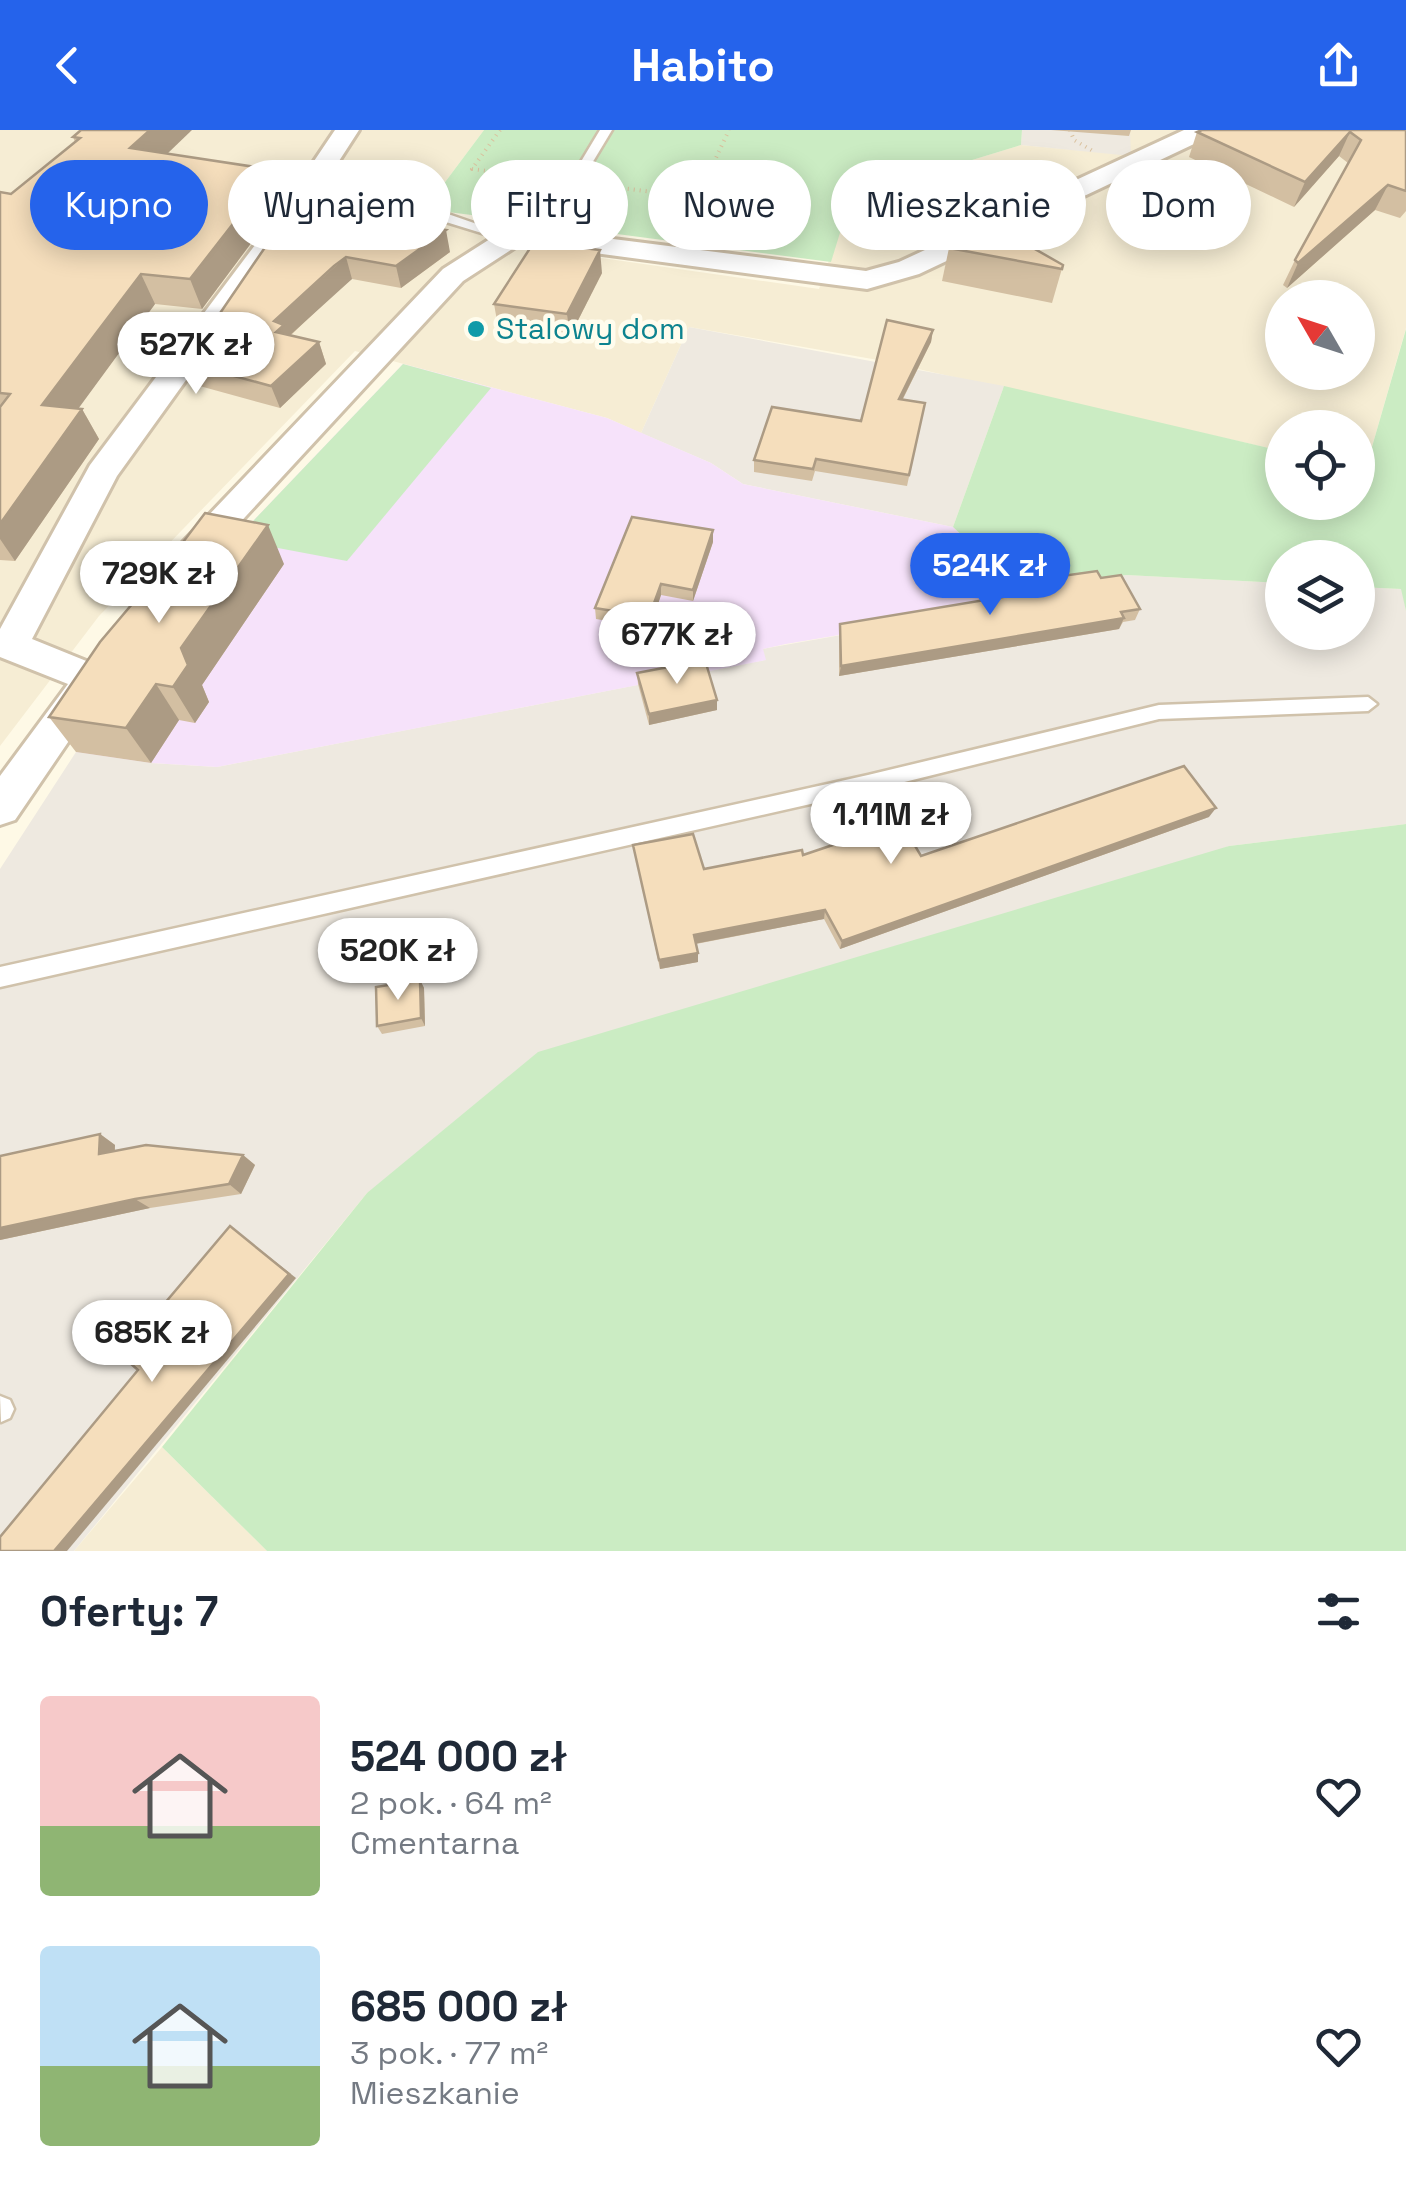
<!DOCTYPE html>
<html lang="pl">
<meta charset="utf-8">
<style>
:root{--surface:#fff;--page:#f6f6f7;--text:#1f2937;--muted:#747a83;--accent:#2563eb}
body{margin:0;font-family:"Space Grotesk",sans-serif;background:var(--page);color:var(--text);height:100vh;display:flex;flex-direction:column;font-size:38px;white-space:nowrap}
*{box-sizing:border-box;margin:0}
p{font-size:32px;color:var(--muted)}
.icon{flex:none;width:55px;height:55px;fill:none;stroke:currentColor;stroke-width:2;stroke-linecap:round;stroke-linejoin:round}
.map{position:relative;height:1421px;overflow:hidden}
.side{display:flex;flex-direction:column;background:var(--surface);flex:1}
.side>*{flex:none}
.top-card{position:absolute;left:30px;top:30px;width:1348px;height:90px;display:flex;gap:20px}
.needle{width:65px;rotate:309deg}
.fabs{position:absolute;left:1265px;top:150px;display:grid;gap:20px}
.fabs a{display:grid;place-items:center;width:110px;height:110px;border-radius:50%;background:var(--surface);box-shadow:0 5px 25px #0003;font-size:50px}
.price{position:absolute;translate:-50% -85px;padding:0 22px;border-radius:35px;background:#fff;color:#222;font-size:32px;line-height:65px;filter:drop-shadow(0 2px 5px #0008)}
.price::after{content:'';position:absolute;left:50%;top:60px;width:30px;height:22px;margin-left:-15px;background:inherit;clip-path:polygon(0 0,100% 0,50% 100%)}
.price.current{background:var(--accent);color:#fff}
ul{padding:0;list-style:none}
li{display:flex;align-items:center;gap:30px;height:250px;padding:0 40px}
li span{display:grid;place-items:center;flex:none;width:280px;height:200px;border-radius:10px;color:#555}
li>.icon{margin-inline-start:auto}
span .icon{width:120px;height:120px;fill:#fffc;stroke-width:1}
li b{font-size:42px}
h2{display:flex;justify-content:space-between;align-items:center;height:120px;padding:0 40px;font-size:42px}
.pill{padding:0 35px;border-radius:45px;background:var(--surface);box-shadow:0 5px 25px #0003;font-size:35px;line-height:90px}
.pill.current{background:var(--accent);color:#fff}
header{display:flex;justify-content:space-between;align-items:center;height:130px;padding:0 40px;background:var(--accent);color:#fff;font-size:45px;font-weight:700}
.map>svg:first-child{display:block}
.residential{fill:#f6edd4;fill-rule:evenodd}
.industrial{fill:#eee9e0}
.education{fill:#f6e2fa}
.green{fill:#cbecc3}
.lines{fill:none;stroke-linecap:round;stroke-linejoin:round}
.lane-casing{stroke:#d0c2ab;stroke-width:5}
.street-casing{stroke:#d0c2ab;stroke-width:6}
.path{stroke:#dac19e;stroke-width:4;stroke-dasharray:1 5;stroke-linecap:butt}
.lane{fill:#fff;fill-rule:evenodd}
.street{fill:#fff;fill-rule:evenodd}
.wall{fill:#d3bfa2}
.shaded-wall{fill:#ac9b84}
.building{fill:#f5debc;stroke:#ac9b84;stroke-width:2.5}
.culture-dot{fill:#0f9aa8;stroke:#fffced;stroke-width:4}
.labels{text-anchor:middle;stroke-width:9;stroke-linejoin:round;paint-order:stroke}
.far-culture-label{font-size:30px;fill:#0d838f;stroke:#fffced;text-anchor:start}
</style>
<header><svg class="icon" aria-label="back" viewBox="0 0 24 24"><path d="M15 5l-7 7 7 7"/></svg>Habito<svg class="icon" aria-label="share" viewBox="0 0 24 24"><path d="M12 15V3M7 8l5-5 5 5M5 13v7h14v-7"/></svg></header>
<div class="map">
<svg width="1406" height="1421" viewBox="0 0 1406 1421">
<rect width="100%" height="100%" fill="#fef9e6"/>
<g class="residential">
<path d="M 0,0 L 337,0 L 289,70 L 433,89 L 525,117 L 819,159 L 851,67 L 1021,15 L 1130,25 L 1130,0 L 1406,0 L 1406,198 L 1365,341 L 1358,339 L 1358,298 L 1282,298 L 1282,321 L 878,230 L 689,197 L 641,303 L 607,288 L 355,221 L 99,486 L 0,616 ZM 1282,168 L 1358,168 L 1358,242 L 1282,242 Z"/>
<path d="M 360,0 L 484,0 L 425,79 L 324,61 L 322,52 Z"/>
<path d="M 162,1317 L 267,1421 L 74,1421 Z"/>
</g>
<g class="industrial">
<path d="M 1022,0 L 1130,0 L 1131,26 L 1021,15 Z"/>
<path d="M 689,197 L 1004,256 L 953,397 L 743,354 L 711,333 L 641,303 Z"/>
<path d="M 1126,445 L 1282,453 L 1282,502 L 1358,502 L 1358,457 L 1402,459 L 1406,481 L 1406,694 L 1229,716 L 367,1063 L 74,1421 L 0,1421 L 0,739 L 76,622 L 151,633 L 217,637 L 765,530 L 762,519 L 1028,472 L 1023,462 Z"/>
</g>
<path class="education" d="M 403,234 L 607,288 L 711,333 L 743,354 L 953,397 L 1023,462 L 1029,473 L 786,514 L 763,519 L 766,530 L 217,637 L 151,633 L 76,622 L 155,510 L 235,410 Z"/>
<g class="green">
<path d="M 484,0 L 1022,0 L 1021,15 L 851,67 L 831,132 L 425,79 Z"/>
<path d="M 1406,199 L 1406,481 L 1401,459 L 1358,457 L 1358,428 L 1282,428 L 1282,453 L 1126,445 L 1023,462 L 953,397 L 1004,256 L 1282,321 L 1282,372 L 1358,372 L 1358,339 L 1365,341 Z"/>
<path d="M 403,234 L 491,258 L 347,431 L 235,410 Z"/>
<path d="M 1406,694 L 1406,1421 L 267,1421 L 162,1317 L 367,1063 L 538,922 L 1229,716 Z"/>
</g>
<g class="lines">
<defs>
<g id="lane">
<path d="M 600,0 L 612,0 L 547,108 L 536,111 L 535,108 Z"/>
<path d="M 328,66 L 448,84 L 517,108 L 511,112 L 446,92 L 324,73 L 322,70 Z"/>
<path d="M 1368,567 L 1377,574 L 1368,581 L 1159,589 L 868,661 L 0,857 L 0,837 L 868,645 L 1159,575 Z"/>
<path d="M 0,1266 L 10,1270 L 14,1279 L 10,1288 L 1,1292 Z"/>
</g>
<g id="street">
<path d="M 335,0 L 359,0 L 299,93 L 117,346 L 32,509 L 106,539 L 111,549 L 15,690 L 0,695 L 0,646 L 68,554 L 0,527 L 0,499 L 90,335 L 279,83 Z"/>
<path d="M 1184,0 L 1216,0 L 1213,5 L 919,144 L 867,159 L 534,115 L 517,116 L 463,151 L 198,438 L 185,441 L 172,438 L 167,429 L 443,139 L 501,102 L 534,99 L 866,141 L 899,132 Z"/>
</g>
</defs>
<use href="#lane" class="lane-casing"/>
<use href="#street" class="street-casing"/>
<g class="path">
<path d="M 500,0 L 472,39 L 551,49"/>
<path d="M 1070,0 L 1074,10 L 1093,21"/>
<path d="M 598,55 L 700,68"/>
<path d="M 683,98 L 729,0"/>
</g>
<use href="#lane" class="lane"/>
<use href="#street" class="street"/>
</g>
<g class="wall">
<path d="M 1051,0 L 1131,0 L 1129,6 Z"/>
<path d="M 1406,0 L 1406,81 L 1400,88 L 1375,80 L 1287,158 L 1283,155 L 1295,130 L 1348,33 L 1339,26 L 1294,77 L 1189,27 L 1197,2 Z"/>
<path d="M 73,7 L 167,24 L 284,69 L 202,179 L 155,174 L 78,278 L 82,279 L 99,309 L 15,431 L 0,430 L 0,62 L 11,64 L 75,12 Z"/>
<path d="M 348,59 L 354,81 L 352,85 L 450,122 L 401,158 L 352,149 L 340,158 L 290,206 L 319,212 L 326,234 L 280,278 L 196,255 L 186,233 Z"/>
<path d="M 949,118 L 1063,135 L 1052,173 L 942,151 Z"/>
<path d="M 602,143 L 570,206 L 498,196 L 494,174 Z"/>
<path d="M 933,200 L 931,212 L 903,269 L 925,273 L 907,356 L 815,341 L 812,351 L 754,342 L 754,330 L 861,291 Z"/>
<path d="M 713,412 L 693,471 L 661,465 L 650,498 L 596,489 L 595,478 Z"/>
<path d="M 284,434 L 202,555 L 209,572 L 195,593 L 179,590 L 151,633 L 76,622 L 49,587 Z"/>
<path d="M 1101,448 L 1140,479 L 1135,490 L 1123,492 L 1119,499 L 839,546 L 839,505 L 840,494 L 1024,464 L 1027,451 Z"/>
<path d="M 637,543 L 717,580 L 649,595 L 638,554 Z"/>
<path d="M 1209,687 L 840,819 L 824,789 L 696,814 L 698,832 L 660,839 L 633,715 L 704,739 L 803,725 L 921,726 Z"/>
<path d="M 420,850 L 424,858 L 425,896 L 382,904 L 377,896 Z"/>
<path d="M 100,1004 L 115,1015 L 115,1021 L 243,1025 L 255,1035 L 241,1064 L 150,1078 L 0,1110 L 0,1026 Z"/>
</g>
<g class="shaded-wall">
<path d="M 150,0 L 192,0 L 142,48 L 130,18 Z"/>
<path d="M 1350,2 L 1339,26 L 1294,77 L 1305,52 Z"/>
<path d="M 275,40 L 284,69 L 202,179 L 190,149 Z"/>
<path d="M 1388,55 L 1375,80 L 1287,158 L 1298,133 Z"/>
<path d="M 348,59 L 354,81 L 341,104 L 335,82 Z"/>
<path d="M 446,100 L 450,122 L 401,158 L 396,136 Z"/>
<path d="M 600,120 L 602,143 L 570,206 L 567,184 Z"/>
<path d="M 346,127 L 352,149 L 288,207 L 284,224 L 274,191 Z"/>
<path d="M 141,144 L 155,174 L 59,305 L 42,275 Z"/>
<path d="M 933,200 L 931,212 L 897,280 L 899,269 Z"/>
<path d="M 319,212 L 326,234 L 280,278 L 271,256 Z"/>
<path d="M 82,279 L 99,309 L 15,431 L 0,409 L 0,394 Z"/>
<path d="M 268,395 L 284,434 L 202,555 L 209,572 L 195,593 L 173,557 L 181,518 Z"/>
<path d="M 713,400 L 713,412 L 693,471 L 693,460 Z"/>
<path d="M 661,454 L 661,465 L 650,498 L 649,487 Z"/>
<path d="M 1124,488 L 1119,499 L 839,546 L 841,536 Z"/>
<path d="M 156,554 L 179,590 L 151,633 L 126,598 Z"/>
<path d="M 717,570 L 717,580 L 649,595 L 649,584 Z"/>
<path d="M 1216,678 L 1209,687 L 840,819 L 842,811 Z"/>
<path d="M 825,780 L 824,789 L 694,814 L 694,805 Z"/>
<path d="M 698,823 L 698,832 L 660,839 L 659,830 Z"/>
<path d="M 420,850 L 424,858 L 425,896 L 421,888 Z"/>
<path d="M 100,1004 L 115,1015 L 114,1034 L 99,1024 Z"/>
<path d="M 243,1025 L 255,1035 L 241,1064 L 229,1054 Z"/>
<path d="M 135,1069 L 150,1078 L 0,1110 L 0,1098 Z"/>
<path d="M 230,1096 L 296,1148 L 67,1421 L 54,1421 Z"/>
</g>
<g class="building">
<path d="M 81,0 L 150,0 L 130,18 L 275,40 L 190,149 L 141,144 L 97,202 L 42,275 L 82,279 L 0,394 L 0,277 L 10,264 L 0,263 L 0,62 L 11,64 L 80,8 L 73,7 Z"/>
<path d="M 1202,0 L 1406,0 L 1406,61 L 1388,55 L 1298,133 L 1295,130 L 1361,10 L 1350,2 L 1305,52 L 1197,2 Z"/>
<path d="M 309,53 L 348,59 L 335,82 L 446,100 L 396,136 L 346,127 L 334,136 L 274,191 L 284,195 L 276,202 L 319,212 L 271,256 L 186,233 Z"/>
<path d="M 982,89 L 1063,135 L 1062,139 L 949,118 L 953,102 Z"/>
<path d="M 534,112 L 600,120 L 567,184 L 494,174 Z"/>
<path d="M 887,190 L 933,200 L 899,269 L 925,273 L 909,345 L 816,329 L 813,339 L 754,330 L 772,277 L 861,291 Z"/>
<path d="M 205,383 L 268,395 L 181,518 L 188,535 L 173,557 L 156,554 L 126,598 L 49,587 L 100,512 L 133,473 L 137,473 Z"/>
<path d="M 632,387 L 713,400 L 693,460 L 661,454 L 649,487 L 595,478 Z"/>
<path d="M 1097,441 L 1101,448 L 1121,445 L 1140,479 L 1121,482 L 1124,488 L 841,536 L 840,494 L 1033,462 L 1027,451 Z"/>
<path d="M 705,530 L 717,570 L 649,584 L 637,543 Z"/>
<path d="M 1184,636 L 1216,678 L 842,811 L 825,780 L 694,805 L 698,823 L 659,830 L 633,715 L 693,704 L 704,739 L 802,720 L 803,725 L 901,692 L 921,726 Z"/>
<path d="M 420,850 L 421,888 L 377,896 L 376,857 Z"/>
<path d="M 100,1004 L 99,1024 L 146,1015 L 243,1025 L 229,1054 L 135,1069 L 0,1098 L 0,1026 Z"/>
<path d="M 230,1096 L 289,1144 L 54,1421 L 0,1421 L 0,1407 L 138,1240 L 121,1225 Z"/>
</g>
<circle class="culture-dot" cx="476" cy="199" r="10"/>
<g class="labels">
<g class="far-culture-label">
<text x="496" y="209">Stalowy dom</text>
</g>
</g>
</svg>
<div class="fabs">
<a><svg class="needle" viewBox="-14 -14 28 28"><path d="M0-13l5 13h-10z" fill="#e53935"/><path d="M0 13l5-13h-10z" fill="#747a83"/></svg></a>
<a><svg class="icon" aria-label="locate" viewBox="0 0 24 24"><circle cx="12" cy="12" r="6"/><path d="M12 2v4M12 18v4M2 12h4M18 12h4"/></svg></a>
<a><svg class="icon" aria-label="layers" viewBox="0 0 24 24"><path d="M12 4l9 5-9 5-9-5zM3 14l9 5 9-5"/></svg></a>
</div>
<b class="price" style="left:196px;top:267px">527K zł</b>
<b class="price current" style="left:990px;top:488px">524K zł</b>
<b class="price" style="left:159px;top:496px">729K zł</b>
<b class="price" style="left:677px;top:557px">677K zł</b>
<b class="price" style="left:891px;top:737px">1.11M zł</b>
<b class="price" style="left:398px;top:873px">520K zł</b>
<b class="price" style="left:152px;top:1255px">685K zł</b>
<div class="top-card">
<a class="pill current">Kupno</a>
<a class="pill">Wynajem</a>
<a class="pill">Filtry</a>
<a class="pill">Nowe</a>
<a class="pill">Mieszkanie</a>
<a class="pill">Dom</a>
</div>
</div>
<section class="side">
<h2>Oferty: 7<svg class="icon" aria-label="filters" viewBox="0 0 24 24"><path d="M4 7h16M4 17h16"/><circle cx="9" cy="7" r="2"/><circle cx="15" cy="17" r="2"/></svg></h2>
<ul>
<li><span style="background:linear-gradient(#f6c9c9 65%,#8fb573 0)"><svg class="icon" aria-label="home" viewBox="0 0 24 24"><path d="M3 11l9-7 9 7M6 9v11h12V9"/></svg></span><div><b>524 000 zł</b><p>2 pok. · 64 m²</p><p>Cmentarna</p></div><svg class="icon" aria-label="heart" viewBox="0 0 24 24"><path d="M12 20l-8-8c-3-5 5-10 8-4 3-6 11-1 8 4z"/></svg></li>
<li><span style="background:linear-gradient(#bfe0f5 60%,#8fb573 0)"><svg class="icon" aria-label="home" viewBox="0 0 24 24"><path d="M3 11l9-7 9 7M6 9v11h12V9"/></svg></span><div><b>685 000 zł</b><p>3 pok. · 77 m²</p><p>Mieszkanie</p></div><svg class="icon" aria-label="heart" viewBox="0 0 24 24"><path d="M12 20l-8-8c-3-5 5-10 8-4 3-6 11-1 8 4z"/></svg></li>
</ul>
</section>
